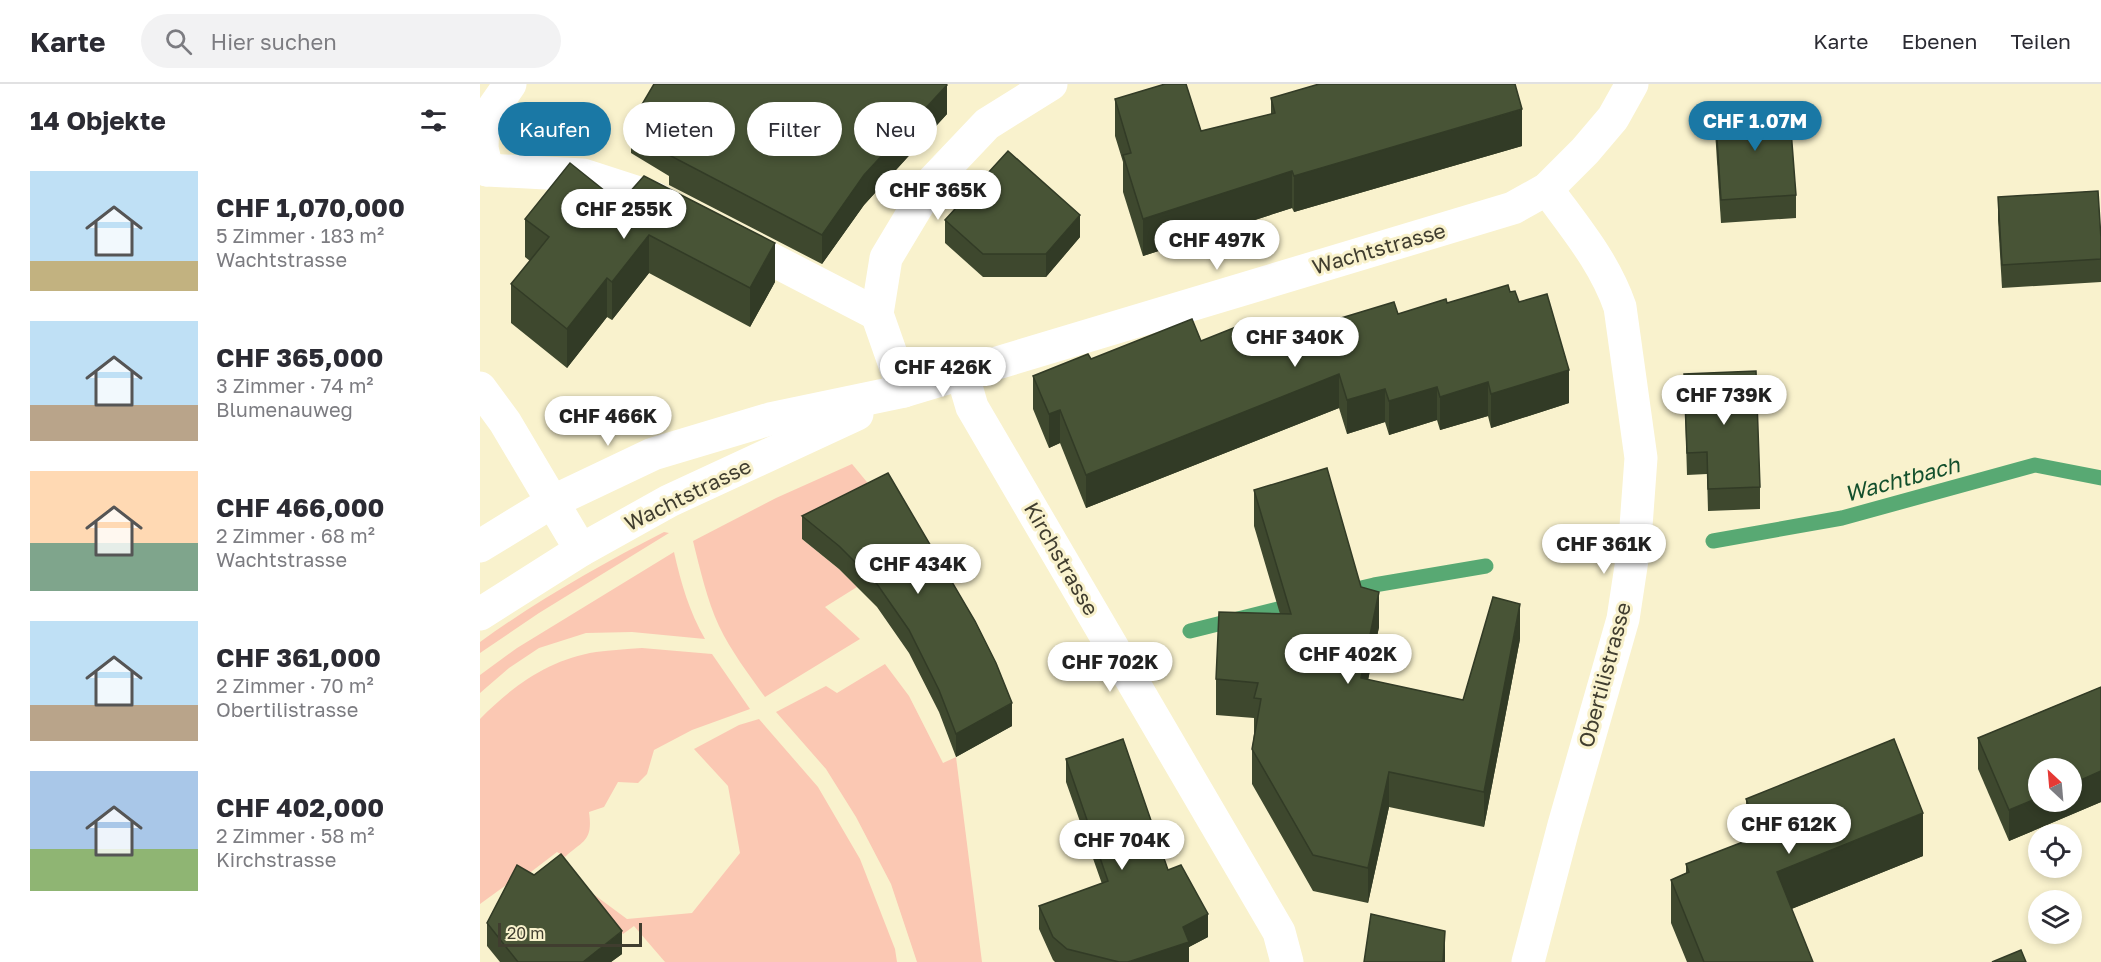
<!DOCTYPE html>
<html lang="de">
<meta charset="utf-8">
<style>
:root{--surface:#fff;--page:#f2f2f3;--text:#2b2b33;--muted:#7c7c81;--line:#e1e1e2;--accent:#1a78a5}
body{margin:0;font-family:"Golos Text",sans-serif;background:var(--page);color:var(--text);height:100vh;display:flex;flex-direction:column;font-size:22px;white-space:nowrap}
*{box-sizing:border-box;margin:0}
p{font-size:20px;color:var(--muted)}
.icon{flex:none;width:33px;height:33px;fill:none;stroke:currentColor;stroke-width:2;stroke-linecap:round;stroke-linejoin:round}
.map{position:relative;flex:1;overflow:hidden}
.drawer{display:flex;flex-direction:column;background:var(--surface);width:480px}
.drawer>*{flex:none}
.guide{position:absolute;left:18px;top:18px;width:570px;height:54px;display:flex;gap:12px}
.needle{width:39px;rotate:334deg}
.controls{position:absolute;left:1548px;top:674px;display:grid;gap:12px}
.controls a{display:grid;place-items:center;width:54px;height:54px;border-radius:50%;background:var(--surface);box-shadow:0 3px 9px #0003;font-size:30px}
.scale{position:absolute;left:18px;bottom:15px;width:144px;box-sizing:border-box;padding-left:6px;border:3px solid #403d2f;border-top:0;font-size:16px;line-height:21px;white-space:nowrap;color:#403d2f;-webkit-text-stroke:4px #f9f2cd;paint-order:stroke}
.price{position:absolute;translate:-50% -51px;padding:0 14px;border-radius:21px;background:#fff;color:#222;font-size:20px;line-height:39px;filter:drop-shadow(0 2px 3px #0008)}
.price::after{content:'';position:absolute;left:50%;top:36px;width:18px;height:14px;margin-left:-9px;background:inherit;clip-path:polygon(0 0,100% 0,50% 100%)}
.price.current{background:var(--accent);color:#fff}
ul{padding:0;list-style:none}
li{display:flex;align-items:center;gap:18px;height:150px;padding:0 30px}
li span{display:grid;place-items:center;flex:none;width:168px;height:120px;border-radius:0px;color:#555}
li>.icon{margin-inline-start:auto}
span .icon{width:72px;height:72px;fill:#fffc;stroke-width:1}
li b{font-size:26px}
h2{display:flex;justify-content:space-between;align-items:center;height:72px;padding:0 30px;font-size:26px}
.pill{padding:0 21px;border-radius:27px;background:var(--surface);box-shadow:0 3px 9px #0003;font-size:21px;line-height:54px}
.pill.current{background:var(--accent);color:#fff}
header{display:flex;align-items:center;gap:36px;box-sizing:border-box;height:84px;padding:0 30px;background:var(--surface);border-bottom:2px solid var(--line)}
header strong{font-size:28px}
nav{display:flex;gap:33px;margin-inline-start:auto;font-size:21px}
.search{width:420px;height:54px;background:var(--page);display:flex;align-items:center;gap:15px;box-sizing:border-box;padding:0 21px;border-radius:33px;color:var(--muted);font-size:22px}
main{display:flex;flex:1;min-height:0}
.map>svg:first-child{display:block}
.green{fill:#fbc8b3}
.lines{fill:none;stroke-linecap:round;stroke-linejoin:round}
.stream{stroke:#58a973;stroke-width:15}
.minor{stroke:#fff;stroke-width:33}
.secondary{stroke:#fff;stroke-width:33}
.wall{fill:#3e482e}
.shaded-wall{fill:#323b26}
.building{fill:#485436;stroke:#323b26;stroke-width:1.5}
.labels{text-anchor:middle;stroke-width:6;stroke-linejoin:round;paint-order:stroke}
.street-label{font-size:21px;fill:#403d2f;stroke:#f9f2cd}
.water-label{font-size:22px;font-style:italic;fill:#124f2c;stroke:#f9f2cd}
</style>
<header>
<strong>Karte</strong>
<div class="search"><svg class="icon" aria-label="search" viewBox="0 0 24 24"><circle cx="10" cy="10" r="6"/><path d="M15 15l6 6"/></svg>Hier suchen</div>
<nav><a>Karte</a><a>Ebenen</a><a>Teilen</a></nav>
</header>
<main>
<section class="drawer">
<h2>14 Objekte<svg class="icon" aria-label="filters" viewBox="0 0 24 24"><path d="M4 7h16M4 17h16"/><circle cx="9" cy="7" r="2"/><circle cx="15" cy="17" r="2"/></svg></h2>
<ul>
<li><span style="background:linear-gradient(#bfe0f5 75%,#c2b280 0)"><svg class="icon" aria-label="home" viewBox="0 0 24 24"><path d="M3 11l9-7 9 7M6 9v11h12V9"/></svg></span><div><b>CHF 1,070,000</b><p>5 Zimmer · 183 m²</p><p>Wachtstrasse</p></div></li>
<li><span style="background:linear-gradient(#bfe0f5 70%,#b9a48a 0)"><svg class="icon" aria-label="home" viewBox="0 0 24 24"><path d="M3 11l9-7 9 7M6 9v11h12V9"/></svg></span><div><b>CHF 365,000</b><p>3 Zimmer · 74 m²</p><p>Blumenauweg</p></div></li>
<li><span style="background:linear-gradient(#ffd9b3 60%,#7fa58c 0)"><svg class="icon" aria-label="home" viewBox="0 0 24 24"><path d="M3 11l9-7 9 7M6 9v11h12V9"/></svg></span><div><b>CHF 466,000</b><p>2 Zimmer · 68 m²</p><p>Wachtstrasse</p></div></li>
<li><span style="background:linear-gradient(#bfe0f5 70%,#b9a48a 0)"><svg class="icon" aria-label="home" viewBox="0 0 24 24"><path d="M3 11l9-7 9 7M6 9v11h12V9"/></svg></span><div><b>CHF 361,000</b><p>2 Zimmer · 70 m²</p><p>Obertilistrasse</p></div></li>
<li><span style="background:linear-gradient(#a9c7e8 65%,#8fb573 0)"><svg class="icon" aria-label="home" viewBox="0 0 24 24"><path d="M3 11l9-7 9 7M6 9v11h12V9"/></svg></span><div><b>CHF 402,000</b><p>2 Zimmer · 58 m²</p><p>Kirchstrasse</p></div></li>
</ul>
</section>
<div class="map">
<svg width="1621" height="878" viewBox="0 0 1621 878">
<rect width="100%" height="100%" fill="#f9f2cd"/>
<g class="green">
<path d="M 372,380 L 401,415 L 322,455 L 359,485 L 377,503 L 345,523 L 380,555 L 285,613 C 269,591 251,567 239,542 C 227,516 220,485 213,457 L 296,414 Z"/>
<path d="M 184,448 L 189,449 L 59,529 L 0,569 L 0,558 C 58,516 120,481 184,448 Z"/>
<path d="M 194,468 C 201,499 209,527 225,555 L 152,548 L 106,549 L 59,564 L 29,584 L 0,609 L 0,591 L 37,564 Z"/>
<path d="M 162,564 L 232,570 L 270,625 L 212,646 L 174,666 L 167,690 L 158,699 L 138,698 L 124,723 L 109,728 C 113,757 104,756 85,773 L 77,768 L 43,794 L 36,794 L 0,820 L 0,635 C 32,602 70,575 116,568 C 131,566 147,565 162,564 Z"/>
<path d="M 405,580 L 429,612 L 463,679 L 476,673 L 502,878 L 437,878 L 411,800 L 376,733 L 346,685 L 296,628 L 346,602 L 357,609 Z"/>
<path d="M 279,635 L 338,703 L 380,775 L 415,865 L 417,878 L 185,878 L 154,842 L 143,850 L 97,798 L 147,835 L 212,829 L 260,769 L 248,702 L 214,665 L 259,641 Z"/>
</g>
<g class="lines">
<g class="stream">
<path d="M 1233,457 L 1362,434 L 1555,381 L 1621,394"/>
<path d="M 864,508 L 894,501 L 1006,482"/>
<path d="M 710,547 L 818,520"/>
</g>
<g class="minor">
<path d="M 7,86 L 103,91 L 174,114 L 191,124"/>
<path d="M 7,86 L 2,64 L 3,39 L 30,0"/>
<path d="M 256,157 L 397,230"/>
<path d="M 482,289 L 492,323 L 799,848 L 807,878"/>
<path d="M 0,304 L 25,338 L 101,466"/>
<path d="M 424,307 L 397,230 L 406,174 L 451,99 L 507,40 L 571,0"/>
<path d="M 1048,878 L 1084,741 L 1143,535 L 1155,456 L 1161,374 L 1140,223 C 1124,177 1095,144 1067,105"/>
</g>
<g class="secondary">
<path d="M 0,462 L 72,418 L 173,370 L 290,335 L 424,307 L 1033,124 L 1067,105 L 1105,67 L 1133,34 L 1152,0"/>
<path d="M 0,530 L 101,466 L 189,417 L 377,330"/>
</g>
</g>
<g class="wall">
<path d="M 791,14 L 1042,62 L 814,128 L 812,124 L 663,172 L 643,108 L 643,78 L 635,52 L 635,15 L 721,47 L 791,30 Z"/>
<path d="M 1235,24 L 1316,111 L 1316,134 L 1241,139 L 1235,47 Z"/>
<path d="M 467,30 L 384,121 L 342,180 L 189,101 L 189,92 L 151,69 L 151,39 Z"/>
<path d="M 1518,113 L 1621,155 L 1621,198 L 1522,204 L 1518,136 Z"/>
<path d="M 140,119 L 295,198 L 270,243 L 169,189 L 132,236 L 127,233 L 87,284 L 31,239 L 31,200 L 50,177 L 45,173 L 45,135 Z"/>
<path d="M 465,136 L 600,153 L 566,193 L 503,193 L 465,159 Z"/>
<path d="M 1030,208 L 1039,218 L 1089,319 L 1011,344 L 1008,332 L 960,346 L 957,336 L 909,351 L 905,338 L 867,350 L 859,324 L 606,424 L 580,359 L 569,364 L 553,325 L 553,292 L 611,275 L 721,257 L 773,242 L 795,254 L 918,230 L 967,219 Z"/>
<path d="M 1204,290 L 1280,403 L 1280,425 L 1228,427 L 1227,390 L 1207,391 Z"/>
<path d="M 408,389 L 532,642 L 476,673 L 459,628 L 429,569 L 397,523 L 359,485 L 322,455 L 322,432 Z"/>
<path d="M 774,406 L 881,503 L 899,543 L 888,596 L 983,616 L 1040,555 L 1004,743 L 909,723 L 888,819 L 833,807 L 772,700 L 772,665 L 774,650 L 774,634 L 736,631 L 736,595 L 800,530 L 774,442 Z"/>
<path d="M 1621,603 L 1621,718 L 1529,757 L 1498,685 L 1498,654 Z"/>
<path d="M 586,675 L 688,786 L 728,853 L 709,863 L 709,878 L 575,878 L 573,876 L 559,845 L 559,822 L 622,800 L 586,698 Z"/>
<path d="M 1266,715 L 1443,772 L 1311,825 L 1333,878 L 1207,878 L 1191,839 L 1191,796 L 1206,789 L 1206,780 L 1266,757 Z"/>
<path d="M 7,839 L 142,870 L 131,878 L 20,878 L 7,862 Z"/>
</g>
<g class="shaded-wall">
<path d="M 467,1 L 467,30 L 384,121 L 342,180 L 342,151 L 384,91 Z"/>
<path d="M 1042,25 L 1042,62 L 814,128 L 814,92 Z"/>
<path d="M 812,87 L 812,124 L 663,172 L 663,135 Z"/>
<path d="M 600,131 L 600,153 L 566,193 L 566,170 Z"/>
<path d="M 169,151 L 169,189 L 132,236 L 132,198 Z"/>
<path d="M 295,159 L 295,198 L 270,243 L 270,204 Z"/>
<path d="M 127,194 L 127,233 L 87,284 L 87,245 Z"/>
<path d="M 1089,286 L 1089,319 L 1011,344 L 1011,310 Z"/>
<path d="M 859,290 L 859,324 L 606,424 L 606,391 Z"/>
<path d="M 1008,298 L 1008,332 L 960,346 L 960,313 Z"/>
<path d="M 957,303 L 957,336 L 909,351 L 909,317 Z"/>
<path d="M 905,305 L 905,338 L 867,350 L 867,316 Z"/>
<path d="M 580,326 L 580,359 L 569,364 L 569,330 Z"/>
<path d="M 899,508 L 899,543 L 881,630 L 881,594 Z"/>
<path d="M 1040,520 L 1040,555 L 1004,743 L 1004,708 Z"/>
<path d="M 532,619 L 532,642 L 476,673 L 476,650 Z"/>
<path d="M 1621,687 L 1621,718 L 1529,757 L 1529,726 L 1558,714 L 1558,717 L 1592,717 L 1592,700 Z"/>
<path d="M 909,688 L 909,723 L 888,819 L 888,784 Z"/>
<path d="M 1443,729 L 1443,772 L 1297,831 L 1297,788 Z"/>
<path d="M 728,830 L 728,853 L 709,863 L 709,878 L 648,878 L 703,843 Z"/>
<path d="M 142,847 L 142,870 L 131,878 L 103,878 Z"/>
<path d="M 965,847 L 965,878 L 963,878 Z"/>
</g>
<g class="building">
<path d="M 174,0 L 466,0 L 467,1 L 384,91 L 342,151 L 189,71 L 194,65 L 151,39 Z"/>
<path d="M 685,0 L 706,0 L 721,47 L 795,29 L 791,14 L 839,0 L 1035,0 L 1042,25 L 814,92 L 812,87 L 663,135 L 643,71 L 651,69 L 635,15 Z"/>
<path d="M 1309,20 L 1316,111 L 1241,116 L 1235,24 Z"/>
<path d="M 528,67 L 600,131 L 566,170 L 503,170 L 465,136 Z"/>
<path d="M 90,79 L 140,119 L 164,92 L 295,159 L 270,204 L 169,151 L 132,198 L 127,194 L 87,245 L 31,200 L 69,153 L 45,135 Z"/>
<path d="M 1618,107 L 1621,155 L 1621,175 L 1522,181 L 1518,113 Z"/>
<path d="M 1028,201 L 1030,208 L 1035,207 L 1039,218 L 1067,210 L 1089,286 L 1011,310 L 1008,298 L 960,313 L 957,303 L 909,317 L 905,305 L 867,316 L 859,290 L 606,391 L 580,326 L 569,330 L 553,292 L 608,270 L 611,275 L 712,235 L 721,257 L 771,237 L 773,242 L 788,236 L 795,254 L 914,218 L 918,230 L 966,215 L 967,219 Z"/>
<path d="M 1276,287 L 1280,403 L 1228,405 L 1227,368 L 1207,369 L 1204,290 Z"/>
<path d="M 847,384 L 881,503 L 899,508 L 881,594 L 983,616 L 1013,513 L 1040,520 L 1004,708 L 909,688 L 888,784 L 833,771 L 772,665 L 781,615 L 774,614 L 778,599 L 736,595 L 739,528 L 811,530 L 774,406 Z"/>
<path d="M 408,389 L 495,537 L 516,579 L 532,619 L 476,650 L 459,606 L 429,546 L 397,500 L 359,462 L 322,432 Z"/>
<path d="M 1621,603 L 1621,687 L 1592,700 L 1592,684 L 1558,684 L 1558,714 L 1529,726 L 1498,654 Z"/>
<path d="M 643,655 L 688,786 L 701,781 L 728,830 L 703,843 L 709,858 L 648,878 L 639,878 L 587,865 L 573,853 L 559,822 L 628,797 L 586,675 Z"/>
<path d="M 1414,655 L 1443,729 L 1297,788 L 1333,878 L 1224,878 L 1191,796 L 1209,788 L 1206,780 L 1281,751 L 1266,715 Z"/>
<path d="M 81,770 L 142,847 L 103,878 L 38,878 L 7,839 L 37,781 L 54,791 Z"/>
<path d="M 891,830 L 965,847 L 963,878 L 884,878 Z"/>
<path d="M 1541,866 L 1546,878 L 1512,878 Z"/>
</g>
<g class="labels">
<g class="street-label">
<text transform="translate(899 165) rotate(-16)" y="7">Wachtstrasse</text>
<text transform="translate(208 411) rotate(-26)" y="7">Wachtstrasse</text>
<text transform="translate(581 475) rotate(60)" y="7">Kirchstrasse</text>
<text transform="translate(1125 591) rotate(-75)" y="7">Obertilistrasse</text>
</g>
<g class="water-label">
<text transform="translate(1422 395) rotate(-15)" y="8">Wachtbach</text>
</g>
</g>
</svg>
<div class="controls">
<a><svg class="needle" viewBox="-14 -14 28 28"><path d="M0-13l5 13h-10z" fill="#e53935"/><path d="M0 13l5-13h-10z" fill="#7c7c81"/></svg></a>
<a><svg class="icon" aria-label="locate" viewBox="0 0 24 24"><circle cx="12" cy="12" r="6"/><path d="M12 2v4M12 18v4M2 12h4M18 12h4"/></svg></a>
<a><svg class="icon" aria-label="layers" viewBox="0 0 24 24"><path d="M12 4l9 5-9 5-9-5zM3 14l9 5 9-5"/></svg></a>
</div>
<div class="scale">20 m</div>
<b class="price current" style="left:1275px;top:68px">CHF 1.07M</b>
<b class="price" style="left:458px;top:137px">CHF 365K</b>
<b class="price" style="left:144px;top:156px">CHF 255K</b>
<b class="price" style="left:737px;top:187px">CHF 497K</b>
<b class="price" style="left:815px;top:284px">CHF 340K</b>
<b class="price" style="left:463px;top:314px">CHF 426K</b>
<b class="price" style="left:1244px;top:342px">CHF 739K</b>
<b class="price" style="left:128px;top:363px">CHF 466K</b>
<b class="price" style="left:1124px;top:491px">CHF 361K</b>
<b class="price" style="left:438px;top:511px">CHF 434K</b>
<b class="price" style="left:868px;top:601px">CHF 402K</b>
<b class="price" style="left:630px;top:609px">CHF 702K</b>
<b class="price" style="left:1309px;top:771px">CHF 612K</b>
<b class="price" style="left:642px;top:787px">CHF 704K</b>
<div class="guide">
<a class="pill current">Kaufen</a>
<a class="pill">Mieten</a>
<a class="pill">Filter</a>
<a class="pill">Neu</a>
</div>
</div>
</main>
